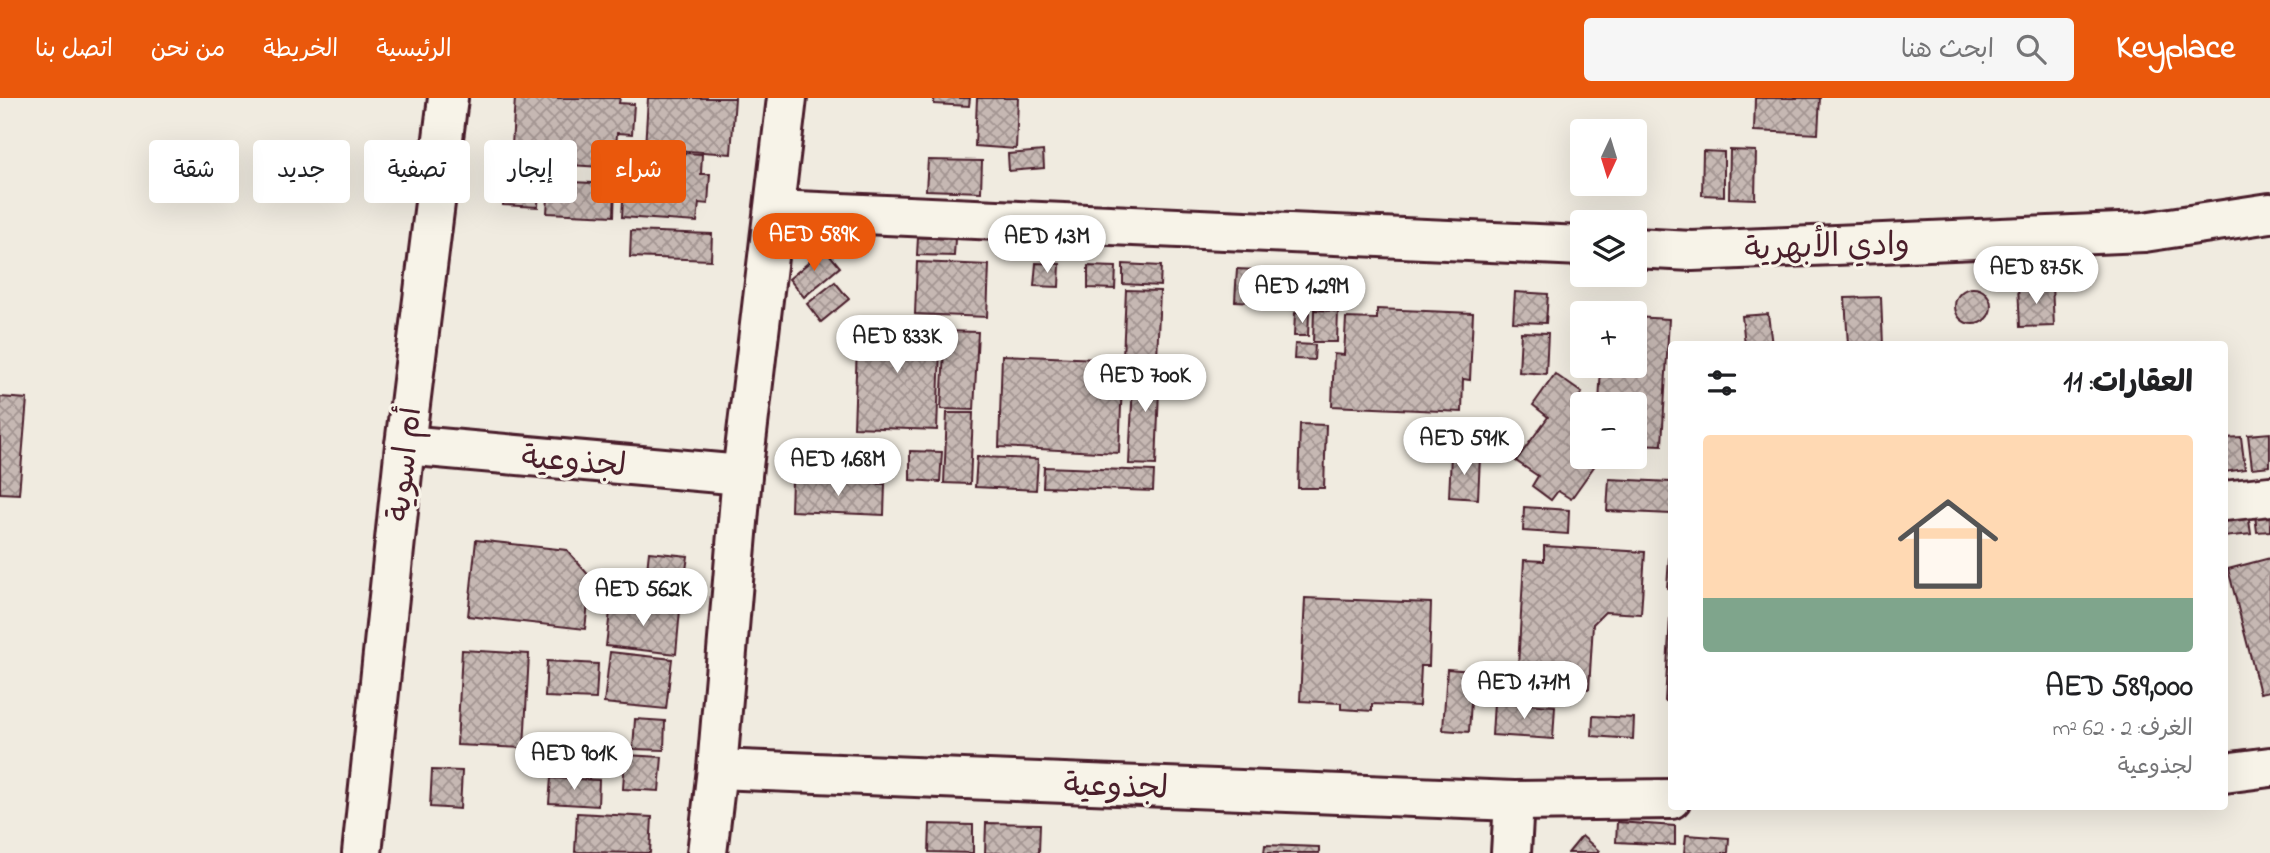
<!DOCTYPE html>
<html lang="ar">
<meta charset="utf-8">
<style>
:root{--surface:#fff;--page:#f6f6f6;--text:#202124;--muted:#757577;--line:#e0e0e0;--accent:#ea580c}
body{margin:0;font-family:"Indie Flower","Playpen Sans Arabic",sans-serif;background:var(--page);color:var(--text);direction:rtl;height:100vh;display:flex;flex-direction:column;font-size:26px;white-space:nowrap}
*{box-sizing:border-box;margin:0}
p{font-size:23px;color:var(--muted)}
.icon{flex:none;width:38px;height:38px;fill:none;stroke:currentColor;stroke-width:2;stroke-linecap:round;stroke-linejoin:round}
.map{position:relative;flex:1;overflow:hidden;direction:ltr}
.panel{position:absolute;left:1668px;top:243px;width:560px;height:469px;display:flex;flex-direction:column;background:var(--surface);border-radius:7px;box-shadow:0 7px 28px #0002;direction:rtl}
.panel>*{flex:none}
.top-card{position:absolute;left:21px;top:42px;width:665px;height:63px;direction:rtl;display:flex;gap:14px}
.needle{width:46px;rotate:184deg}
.tools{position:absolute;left:1570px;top:21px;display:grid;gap:14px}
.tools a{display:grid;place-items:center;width:77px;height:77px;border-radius:7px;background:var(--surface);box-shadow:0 7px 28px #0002;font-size:35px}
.price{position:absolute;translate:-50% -60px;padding:0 16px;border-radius:24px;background:#fff;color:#222;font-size:23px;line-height:46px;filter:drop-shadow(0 2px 4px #0008)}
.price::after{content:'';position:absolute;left:50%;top:42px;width:21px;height:16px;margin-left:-10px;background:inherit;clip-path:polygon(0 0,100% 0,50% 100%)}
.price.selected{background:var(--accent);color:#fff}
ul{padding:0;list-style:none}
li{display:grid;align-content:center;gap:14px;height:371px;padding:0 35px}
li+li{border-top:2px solid var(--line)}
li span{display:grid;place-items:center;height:217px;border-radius:7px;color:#555}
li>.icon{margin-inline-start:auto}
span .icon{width:126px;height:126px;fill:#fffc;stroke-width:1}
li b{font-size:30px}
h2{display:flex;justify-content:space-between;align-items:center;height:84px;padding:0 35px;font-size:30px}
.pill{padding:0 24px;border-radius:7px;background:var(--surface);box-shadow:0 7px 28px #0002;font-size:24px;line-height:63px}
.pill.selected{background:var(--accent);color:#fff}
header{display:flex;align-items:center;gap:42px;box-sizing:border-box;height:98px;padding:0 35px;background:var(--accent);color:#fff}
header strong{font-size:33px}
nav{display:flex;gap:38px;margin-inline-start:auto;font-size:24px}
.search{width:490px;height:63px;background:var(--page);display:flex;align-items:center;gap:18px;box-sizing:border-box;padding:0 24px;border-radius:7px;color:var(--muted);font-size:26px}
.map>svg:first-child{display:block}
.building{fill:url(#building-cross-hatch);stroke:#4a1f2b;stroke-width:2}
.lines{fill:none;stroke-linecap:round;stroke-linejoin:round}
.minor-casing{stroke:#4a1f2b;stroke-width:44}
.minor{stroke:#f7f3e8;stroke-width:38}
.labels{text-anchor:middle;stroke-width:6;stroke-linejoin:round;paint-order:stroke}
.street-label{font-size:32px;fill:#4a1f2b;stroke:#f7f3e8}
</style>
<header>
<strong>Keyplace</strong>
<div class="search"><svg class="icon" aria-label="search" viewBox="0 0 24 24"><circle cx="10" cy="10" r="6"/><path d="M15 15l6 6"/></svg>ابحث هنا</div>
<nav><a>الرئيسية</a><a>الخريطة</a><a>من نحن</a><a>اتصل بنا</a></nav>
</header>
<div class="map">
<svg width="2270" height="755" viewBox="0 0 2270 755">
<defs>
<pattern id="building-cross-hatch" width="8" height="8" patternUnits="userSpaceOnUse" patternTransform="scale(1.75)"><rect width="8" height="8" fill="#c6b8b3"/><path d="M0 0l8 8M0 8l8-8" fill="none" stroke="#a39592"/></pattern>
</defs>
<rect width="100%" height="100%" fill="#f0ebe0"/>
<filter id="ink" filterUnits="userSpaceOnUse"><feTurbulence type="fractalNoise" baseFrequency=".0143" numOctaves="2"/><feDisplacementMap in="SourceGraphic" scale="14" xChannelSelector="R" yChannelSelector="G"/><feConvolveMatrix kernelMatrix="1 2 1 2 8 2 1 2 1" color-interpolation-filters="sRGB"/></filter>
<g filter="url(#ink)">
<g class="building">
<path d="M 515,0 L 620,0 L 619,5 L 634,6 L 632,36 L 617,35 L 615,70 L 511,63 Z"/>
<path d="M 648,0 L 735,0 L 731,56 L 645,50 Z"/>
<path d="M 934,0 L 970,0 L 969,8 L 934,6 Z"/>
<path d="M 977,0 L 1018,0 L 1016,51 L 975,48 Z"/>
<path d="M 1755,0 L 1820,0 L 1818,36 L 1754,33 Z"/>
<path d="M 626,52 L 702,56 L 701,76 L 710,76 L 708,106 L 699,105 L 697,124 L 622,119 Z"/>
<path d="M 1730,52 L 1756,53 L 1755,101 L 1729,100 Z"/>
<path d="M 1043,53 L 1044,70 L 1009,73 L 1008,56 Z"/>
<path d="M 1703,53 L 1724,54 L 1724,98 L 1702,97 Z"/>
<path d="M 928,62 L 982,63 L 981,94 L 926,92 Z"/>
<path d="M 505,67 L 540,69 L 538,109 L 503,107 Z"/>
<path d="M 549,83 L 615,86 L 614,118 L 547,115 Z"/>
<path d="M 631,133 L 712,136 L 711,162 L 630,159 Z"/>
<path d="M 918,139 L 955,141 L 954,158 L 917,157 Z"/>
<path d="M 825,151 L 840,169 L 804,199 L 789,181 Z"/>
<path d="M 917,164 L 989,167 L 987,219 L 915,216 Z"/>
<path d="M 1036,165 L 1060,166 L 1059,189 L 1034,188 Z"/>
<path d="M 1123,166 L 1161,168 L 1160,188 L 1123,186 Z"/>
<path d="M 1088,168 L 1116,169 L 1115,191 L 1088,190 Z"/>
<path d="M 1237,171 L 1257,172 L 1256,204 L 1235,203 Z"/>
<path d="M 1262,178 L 1283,179 L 1282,205 L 1261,204 Z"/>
<path d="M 1287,180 L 1309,181 L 1308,211 L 1286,210 Z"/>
<path d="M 1316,180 L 1353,181 L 1352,214 L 1314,212 Z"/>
<path d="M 835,184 L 849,201 L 821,224 L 807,206 Z"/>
<path d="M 2052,187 L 2054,228 L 2020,229 L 2018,188 Z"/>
<circle cx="1973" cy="208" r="18"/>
<path d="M 1126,192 L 1160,193 L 1157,260 L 1123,259 Z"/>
<path d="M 1515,194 L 1548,196 L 1546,225 L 1513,224 Z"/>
<path d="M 1881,199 L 1883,247 L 1848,247 L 1845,200 Z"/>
<path d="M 1377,211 L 1473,215 L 1470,282 L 1463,281 L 1462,314 L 1332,308 L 1334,256 L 1344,257 L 1346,220 L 1377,221 Z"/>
<path d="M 1314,212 L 1338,213 L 1337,244 L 1313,244 Z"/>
<path d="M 1295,215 L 1309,215 L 1308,238 L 1294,238 Z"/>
<path d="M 1768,216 L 1772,247 L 1745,247 L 1742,218 Z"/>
<path d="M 1634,219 L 1669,221 L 1662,347 L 1634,346 L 1634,306 L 1599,306 L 1601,268 L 1634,268 Z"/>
<path d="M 858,222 L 941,225 L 937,332 L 854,329 Z"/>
<path d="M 945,233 L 978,234 L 974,312 L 941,311 Z"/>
<path d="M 1521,234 L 1548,235 L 1546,276 L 1519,274 Z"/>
<path d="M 1295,246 L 1315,247 L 1314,262 L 1294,261 Z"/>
<path d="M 1002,257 L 1123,262 L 1119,355 L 999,349 Z"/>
<path d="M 1134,265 L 1160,266 L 1156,367 L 1129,366 Z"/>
<path d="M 1555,276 L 1582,295 L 1572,310 L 1582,316 L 1582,359 L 1612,359 L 1612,363 L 1598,363 L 1571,401 L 1558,393 L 1551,402 L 1532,388 L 1538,378 L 1516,363 L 1548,319 L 1533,307 Z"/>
<path d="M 0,299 L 27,301 L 19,396 L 0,395 Z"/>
<path d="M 947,315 L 973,315 L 970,386 L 944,385 Z"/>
<path d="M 1300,326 L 1326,327 L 1324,390 L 1298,390 Z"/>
<path d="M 2270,335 L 2270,368 L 2252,370 L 2248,337 Z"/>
<path d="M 2241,339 L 2245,371 L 2224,374 L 2224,340 Z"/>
<path d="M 853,346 L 879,347 L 877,377 L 851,375 Z"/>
<path d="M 910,353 L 942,354 L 940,384 L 910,382 Z"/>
<path d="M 1451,357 L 1480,359 L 1478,401 L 1449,399 Z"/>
<path d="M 977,359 L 1038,361 L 1036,392 L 975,389 Z"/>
<path d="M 1044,369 L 1154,373 L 1153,393 L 1043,389 Z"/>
<path d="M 1609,381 L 1671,384 L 1671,416 L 1607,413 Z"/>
<path d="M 792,382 L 885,386 L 884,417 L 791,413 Z"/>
<path d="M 2247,408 L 2251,436 L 2224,439 L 2224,410 Z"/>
<path d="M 2270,408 L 2270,433 L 2257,434 L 2254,409 Z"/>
<path d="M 1524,409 L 1569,412 L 1568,436 L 1523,433 Z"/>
<path d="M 1671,430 L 1671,491 L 1667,490 Z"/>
<path d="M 476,442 L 567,452 L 591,480 L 585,531 L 468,518 Z"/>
<path d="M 1544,448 L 1645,454 L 1641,516 L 1605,514 L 1593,526 L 1589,591 L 1517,587 L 1524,462 L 1544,463 Z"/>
<path d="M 649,454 L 688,458 L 683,494 L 645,490 Z"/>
<path d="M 2270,460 L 2270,593 L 2260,595 L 2228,471 Z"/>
<path d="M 1305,500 L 1431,505 L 1429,568 L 1421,568 L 1419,608 L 1372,606 L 1372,613 L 1341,611 L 1341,605 L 1300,603 Z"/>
<path d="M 1671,503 L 1671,604 L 1665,603 Z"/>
<path d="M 611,505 L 680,512 L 676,556 L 606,548 Z"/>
<path d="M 462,552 L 529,556 L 524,650 L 457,647 Z"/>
<path d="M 610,554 L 672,561 L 666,611 L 604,605 Z"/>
<path d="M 547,563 L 598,566 L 596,601 L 545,599 Z"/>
<path d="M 1447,571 L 1473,573 L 1469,634 L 1443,632 Z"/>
<path d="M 1494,604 L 1555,608 L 1553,641 L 1492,637 Z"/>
<path d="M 1593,618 L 1634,620 L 1633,641 L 1592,638 Z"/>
<path d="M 635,621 L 665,623 L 664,652 L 633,651 Z"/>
<path d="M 625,657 L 662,659 L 659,693 L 623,691 Z"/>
<path d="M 432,672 L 462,673 L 460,711 L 430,709 Z"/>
<path d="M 551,680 L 599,682 L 598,708 L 549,705 Z"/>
<path d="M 577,715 L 652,719 L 650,755 L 575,754 Z"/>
<path d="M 1617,724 L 1675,728 L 1675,747 L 1616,744 Z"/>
<path d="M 986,725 L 1040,726 L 1039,755 L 985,755 Z"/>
<path d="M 930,726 L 973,727 L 973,755 L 929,754 Z"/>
<path d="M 1686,737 L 1729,740 L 1728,755 L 1684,755 Z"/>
<path d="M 1582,738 L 1599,753 L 1598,755 L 1568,755 Z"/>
<path d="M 1265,747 L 1319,749 L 1319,755 L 1264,755 Z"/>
</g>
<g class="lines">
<defs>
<g id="minor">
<path d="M 774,112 L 1582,148"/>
<path d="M 1634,150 L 1692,153 L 2144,134 L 2270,115"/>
<path d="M 405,347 L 742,377"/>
<path d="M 2224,403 L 2270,398"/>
<path d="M 717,671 L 1514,703 L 1671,701"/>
<path d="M 2224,675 L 2270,669"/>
<path d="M 362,755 L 405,347 L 448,0"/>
<path d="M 707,755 L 717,671 L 742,377 L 787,0"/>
<path d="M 1511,755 L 1514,703"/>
</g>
</defs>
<use href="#minor" class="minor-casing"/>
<use href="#minor" class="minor"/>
</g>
</g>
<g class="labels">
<g class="street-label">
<text transform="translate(1827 147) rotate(-2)" y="11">وادي الأبهرية</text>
<text transform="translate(574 362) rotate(5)" y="11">لجذوعية</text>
<text transform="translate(403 366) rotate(-84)" y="11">أم اسوية</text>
<text transform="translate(1116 687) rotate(2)" y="11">لجذوعية</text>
</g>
</g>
</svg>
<div class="tools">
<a><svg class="needle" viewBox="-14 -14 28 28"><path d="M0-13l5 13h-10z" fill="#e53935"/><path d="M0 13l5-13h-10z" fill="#757577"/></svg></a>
<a><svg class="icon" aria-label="layers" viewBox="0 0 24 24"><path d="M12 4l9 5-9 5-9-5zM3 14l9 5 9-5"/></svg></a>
<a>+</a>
<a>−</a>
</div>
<b class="price selected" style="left:814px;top:175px">AED 589K</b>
<b class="price" style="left:1047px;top:177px">AED 1.3M</b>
<b class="price" style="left:2036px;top:208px">AED 875K</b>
<b class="price" style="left:1302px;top:227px">AED 1.29M</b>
<b class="price" style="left:897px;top:277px">AED 833K</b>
<b class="price" style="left:1145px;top:316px">AED 700K</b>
<b class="price" style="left:1464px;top:379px">AED 591K</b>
<b class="price" style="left:838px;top:400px">AED 1.68M</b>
<b class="price" style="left:643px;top:530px">AED 562K</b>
<b class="price" style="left:1524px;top:623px">AED 1.71M</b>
<b class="price" style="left:574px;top:694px">AED 901K</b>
<div class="top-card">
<a class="pill selected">شراء</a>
<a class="pill">إيجار</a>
<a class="pill">تصفية</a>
<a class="pill">جديد</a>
<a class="pill">شقة</a>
</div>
<section class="panel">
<h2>العقارات: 11<svg class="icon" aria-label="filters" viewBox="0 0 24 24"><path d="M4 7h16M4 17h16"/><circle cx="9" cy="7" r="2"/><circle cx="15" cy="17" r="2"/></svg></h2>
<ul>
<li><span style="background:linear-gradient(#ffd9b3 75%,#7fa58c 0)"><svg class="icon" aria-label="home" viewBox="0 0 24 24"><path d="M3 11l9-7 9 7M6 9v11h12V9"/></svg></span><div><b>AED 589,000</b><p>الغرف: 2 · 62 m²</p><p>لجذوعية</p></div></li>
</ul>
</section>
</div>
